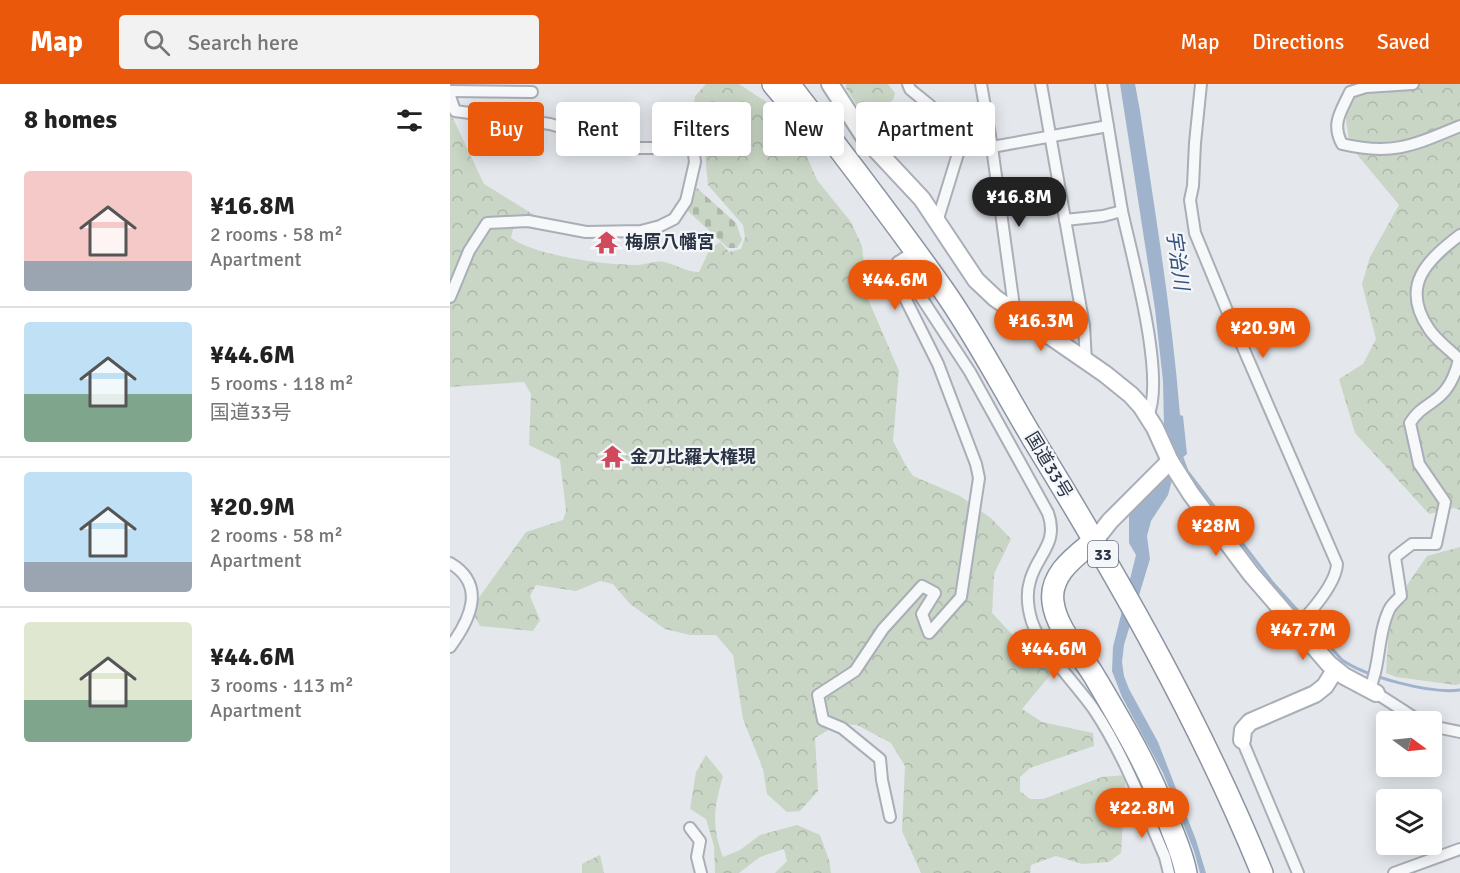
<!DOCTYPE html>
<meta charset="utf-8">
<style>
:root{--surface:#fff;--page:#f2f2f2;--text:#222;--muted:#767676;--line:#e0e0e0;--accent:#ea580c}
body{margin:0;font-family:Signika,"Noto Sans JP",sans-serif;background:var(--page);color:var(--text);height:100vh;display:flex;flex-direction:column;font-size:22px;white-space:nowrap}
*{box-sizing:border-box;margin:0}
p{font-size:20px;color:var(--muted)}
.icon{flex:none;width:33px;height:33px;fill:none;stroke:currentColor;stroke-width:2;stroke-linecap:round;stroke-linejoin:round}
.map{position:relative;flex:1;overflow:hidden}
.drawer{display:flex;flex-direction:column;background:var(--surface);width:450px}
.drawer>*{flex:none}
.hud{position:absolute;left:18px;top:18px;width:570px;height:54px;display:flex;gap:12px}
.needle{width:39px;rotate:105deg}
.tools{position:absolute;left:926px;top:627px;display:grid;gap:12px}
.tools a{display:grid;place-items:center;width:66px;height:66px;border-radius:6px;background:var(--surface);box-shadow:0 3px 15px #0003;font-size:30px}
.price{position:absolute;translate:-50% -51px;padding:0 14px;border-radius:21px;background:var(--accent);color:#fff;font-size:20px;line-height:39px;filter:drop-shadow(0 2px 3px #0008)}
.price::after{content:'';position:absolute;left:50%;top:36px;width:18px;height:14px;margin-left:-9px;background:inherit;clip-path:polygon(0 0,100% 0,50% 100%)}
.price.active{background:#222;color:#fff}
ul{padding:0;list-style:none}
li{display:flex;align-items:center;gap:18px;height:150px;padding:0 24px}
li+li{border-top:2px solid var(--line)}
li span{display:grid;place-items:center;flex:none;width:168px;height:120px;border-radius:6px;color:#555}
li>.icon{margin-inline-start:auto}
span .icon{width:72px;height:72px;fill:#fffc;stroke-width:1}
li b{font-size:26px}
h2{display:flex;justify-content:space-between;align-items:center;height:72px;padding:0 24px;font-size:26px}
.chip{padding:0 21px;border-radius:6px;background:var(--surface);box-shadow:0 3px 15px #0003;font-size:21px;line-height:54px}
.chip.active{background:var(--accent);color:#fff}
header{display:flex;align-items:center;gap:36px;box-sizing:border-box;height:84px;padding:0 30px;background:var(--accent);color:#fff}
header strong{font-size:28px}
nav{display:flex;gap:33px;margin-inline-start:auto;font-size:21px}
.search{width:420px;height:54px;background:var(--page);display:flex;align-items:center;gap:15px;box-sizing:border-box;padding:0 21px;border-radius:6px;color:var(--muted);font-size:22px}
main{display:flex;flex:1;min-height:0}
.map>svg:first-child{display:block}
.forest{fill:url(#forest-crowns)}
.cemetery{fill:url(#cemetery-stones)}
.water{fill:#9fb4cc}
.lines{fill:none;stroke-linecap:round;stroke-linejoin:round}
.stream{stroke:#9fb4cc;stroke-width:3}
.building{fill:url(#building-hatch)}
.street-casing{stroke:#a9aeb7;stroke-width:14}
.secondary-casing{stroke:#a9aeb7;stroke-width:20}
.highway-casing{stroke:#8b94a3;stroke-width:24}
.street{stroke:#f7f8fa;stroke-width:10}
.secondary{stroke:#fff;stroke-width:16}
.highway{stroke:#fff;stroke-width:21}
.labels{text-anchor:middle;stroke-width:4.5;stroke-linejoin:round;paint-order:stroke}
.shield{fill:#f4f6f9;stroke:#676e7b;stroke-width:1.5}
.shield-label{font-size:16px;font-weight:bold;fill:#2b3445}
.poi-label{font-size:18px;font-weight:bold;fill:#2b3445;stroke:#f4f6f9;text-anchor:start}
.street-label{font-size:18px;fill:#2b3445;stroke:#f4f6f9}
.water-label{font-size:20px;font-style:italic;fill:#34527a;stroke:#f4f6f9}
</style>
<header>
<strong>Map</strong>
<div class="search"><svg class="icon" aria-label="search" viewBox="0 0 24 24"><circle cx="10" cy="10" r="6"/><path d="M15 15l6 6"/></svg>Search here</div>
<nav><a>Map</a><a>Directions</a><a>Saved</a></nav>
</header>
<main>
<section class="drawer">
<h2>8 homes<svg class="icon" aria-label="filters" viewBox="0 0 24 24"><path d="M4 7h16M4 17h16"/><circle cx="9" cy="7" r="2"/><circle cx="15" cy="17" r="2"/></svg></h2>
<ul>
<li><span style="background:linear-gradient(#f6c9c9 75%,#9aa5b1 0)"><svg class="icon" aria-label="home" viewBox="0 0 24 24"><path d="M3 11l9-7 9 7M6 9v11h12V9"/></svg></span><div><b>¥16.8M</b><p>2 rooms · 58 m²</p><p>Apartment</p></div></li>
<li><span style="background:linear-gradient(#bfe0f5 60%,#7fa58c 0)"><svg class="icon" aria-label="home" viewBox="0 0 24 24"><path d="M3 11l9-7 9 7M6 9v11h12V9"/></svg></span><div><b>¥44.6M</b><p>5 rooms · 118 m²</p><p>国道33号</p></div></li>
<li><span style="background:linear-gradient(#bfe0f5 75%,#9aa5b1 0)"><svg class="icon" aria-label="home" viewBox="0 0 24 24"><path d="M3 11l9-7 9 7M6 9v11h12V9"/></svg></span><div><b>¥20.9M</b><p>2 rooms · 58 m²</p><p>Apartment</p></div></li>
<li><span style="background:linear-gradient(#dfe7d0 65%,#7fa58c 0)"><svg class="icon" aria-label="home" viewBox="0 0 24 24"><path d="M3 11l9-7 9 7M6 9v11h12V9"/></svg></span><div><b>¥44.6M</b><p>3 rooms · 113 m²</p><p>Apartment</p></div></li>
</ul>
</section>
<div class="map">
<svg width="1010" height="789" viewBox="0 0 1010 789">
<defs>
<pattern id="forest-crowns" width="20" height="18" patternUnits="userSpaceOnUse" patternTransform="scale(1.5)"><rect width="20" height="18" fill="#c9d6c5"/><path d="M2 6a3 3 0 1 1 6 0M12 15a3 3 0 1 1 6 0" fill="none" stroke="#adb8ab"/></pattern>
<pattern id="cemetery-stones" width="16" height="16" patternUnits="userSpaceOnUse" patternTransform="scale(1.5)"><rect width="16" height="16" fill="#c9d6c5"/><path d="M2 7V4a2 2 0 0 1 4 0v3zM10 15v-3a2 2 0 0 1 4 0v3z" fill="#adb8ab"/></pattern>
<pattern id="building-hatch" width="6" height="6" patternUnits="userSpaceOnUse" patternTransform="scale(1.5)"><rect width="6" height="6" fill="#bbc0ca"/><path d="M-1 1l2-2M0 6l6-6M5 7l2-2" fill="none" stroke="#989da6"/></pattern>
</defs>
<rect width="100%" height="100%" fill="#e4e7ec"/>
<g class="forest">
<path d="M 256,0 L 289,0 L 318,19 L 351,59 L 367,96 L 401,138 L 412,162 L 418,215 L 449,287 L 443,357 L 455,380 L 463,392 L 510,412 L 542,435 L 561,455 L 544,490 L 542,529 L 573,562 L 606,584 L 572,625 L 592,638 L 643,649 L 644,662 L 580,684 L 570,693 L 570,707 L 580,715 L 593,715 L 652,693 L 676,691 L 671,769 L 659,778 L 632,780 L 606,772 L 581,781 L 580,789 L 471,789 L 452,747 L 455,682 L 441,659 L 407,641 L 388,640 L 365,654 L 368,707 L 350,727 L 337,728 L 317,710 L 313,685 L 293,635 L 283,571 L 266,551 L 240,551 L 215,545 L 180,520 L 163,500 L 150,497 L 126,507 L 86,501 L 80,512 L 90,536 L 83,547 L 30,542 L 24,531 L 28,515 L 76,448 L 113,436 L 116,427 L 110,376 L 79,361 L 81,310 L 74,298 L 0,303 L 0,28 L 34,100 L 89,134 L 64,141 L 61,154 C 87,172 155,181 187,181 C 195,181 206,176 214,178 C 228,181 233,187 249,188 L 260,165 L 270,158 L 279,168 L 291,165 L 295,153 L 293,141 L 258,101 L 253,48 L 243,24 L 245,12 Z"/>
<path d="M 396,0 L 438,0 L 445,9 L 443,16 L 429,24 L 425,30 L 429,36 L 444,48 L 445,55 L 443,61 L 438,61 L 412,30 L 396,4 Z"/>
<path d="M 901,0 L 1010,0 L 1010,426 L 1004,424 L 979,430 L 905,349 L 889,295 L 913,280 L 926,255 L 912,200 L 920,173 L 949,121 L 900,62 L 894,23 L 897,4 Z"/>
<path d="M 1010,463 L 1010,600 L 1006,601 L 946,593 L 936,589 L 940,524 L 956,518 L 957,501 L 977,472 Z"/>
<path d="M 256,671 L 273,692 C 264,724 261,740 273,773 L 290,766 L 310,751 L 347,741 L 370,751 L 379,776 L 381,789 L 325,789 L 337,777 L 334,765 L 310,773 L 289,789 L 265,789 L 264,762 L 256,735 L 240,725 L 246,688 Z"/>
<path d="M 150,771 L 154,789 L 132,789 L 132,780 Z"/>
</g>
<path class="cemetery" d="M 247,104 L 286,139 L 292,156 L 287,164 L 278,164 L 238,127 Z"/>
<path class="water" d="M 670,0 L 685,0 L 690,27 C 705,128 722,229 730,331 L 733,332 L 737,370 L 727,378 L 718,411 L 701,437 L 697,452 L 700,475 L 674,561 L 672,578 L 674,592 L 679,605 L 708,658 L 746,756 L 756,789 L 750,789 L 744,767 L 713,689 L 672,613 L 662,587 L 663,563 L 686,471 L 679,459 L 679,425 L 705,401 L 714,343 L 713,297 L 705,225 Z"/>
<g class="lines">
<path class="stream" d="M 731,371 L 737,387 L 822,498 L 892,576 C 917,593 980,610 1010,606"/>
</g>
<path class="building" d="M 160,365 L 169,368 L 165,382 L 156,379 Z"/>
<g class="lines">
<defs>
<g id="street">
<path d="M 458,0 L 460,5 C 477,20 507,39 510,63 L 487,138"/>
<path d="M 531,0 L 542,63 L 565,230"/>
<path d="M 591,0 L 634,242 L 636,277"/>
<path d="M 751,0 L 745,59 L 743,102 L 740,116 L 745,149 L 778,229 L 887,480 C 886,500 860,529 846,543"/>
<path d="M 963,0 L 916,3 L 900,8 C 891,28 881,39 892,60 C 943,72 964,61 1010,42"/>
<path d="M 0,7 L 82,8"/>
<path d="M 0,12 L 5,27 L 100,40 L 183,64 L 209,64 L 223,57 L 243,63 L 245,78 L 236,117 L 224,135 L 210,142 L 191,147 L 136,148 L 78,137 L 37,139 L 19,167 L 0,213"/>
<path d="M 510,63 L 542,63 L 658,42"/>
<path d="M 672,127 C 682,173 716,293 698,332"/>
<path d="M 615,136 L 653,132 L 672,127 L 651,0"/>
<path d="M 448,178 L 520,288 L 598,429 C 609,460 587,470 580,497 C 576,510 578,525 582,538 C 592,566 625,599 643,624 C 674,670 693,722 715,773 L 719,789"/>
<path d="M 0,479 C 37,501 20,536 0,563"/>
<path d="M 919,606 C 931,581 927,551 939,526 C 941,521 947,516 951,512 L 945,473 L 962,460 L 986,460 L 995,418 L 969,380 L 960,339 C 970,323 980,322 992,310 C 1001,301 1007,286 1009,275 C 999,265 986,256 979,245 C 950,202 976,177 1010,151"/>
<path d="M 926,609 L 971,638"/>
<path d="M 981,642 L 1010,648"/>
<path d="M 792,656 L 848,789"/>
<path d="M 440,733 L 432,696 L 430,675 L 392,644 L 373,636 L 368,611 L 405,587 L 433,545 L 472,502 L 485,509 L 472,530 L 479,549 L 511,513 L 529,394 L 526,380 L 488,280 L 442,188 L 448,178 L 465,167"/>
<path d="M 240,744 L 250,757 L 247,773 L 251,789"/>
<path d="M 944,789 L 1010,765"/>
</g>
<g id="secondary">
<path d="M 380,0 L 415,54 L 472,115 L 526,196 L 545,214 L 655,290 L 681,311 L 691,322 L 705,344 L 720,377 L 741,410 L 801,490 L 879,580 L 894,592 L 926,609"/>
<path d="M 645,456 L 660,437 L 720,377"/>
<path d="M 792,656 L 793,646 L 800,638 L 865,610 L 875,602 L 885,586"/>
</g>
<g id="highway">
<path d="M 323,0 L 344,25"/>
<path d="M 339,0 C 391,67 443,135 492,204 C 526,252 553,305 583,355 C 669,495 750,637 812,789"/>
<path d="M 645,456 C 626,472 599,490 603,518 C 606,544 629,568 643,590 C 672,639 701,687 720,741 C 726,757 733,772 736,789"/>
</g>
</defs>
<use href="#street" class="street-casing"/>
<use href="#secondary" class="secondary-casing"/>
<use href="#highway" class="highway-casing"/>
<use href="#street" class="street"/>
<use href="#secondary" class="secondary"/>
<use href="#highway" class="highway"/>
</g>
<defs>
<symbol id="temple-bare" viewBox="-9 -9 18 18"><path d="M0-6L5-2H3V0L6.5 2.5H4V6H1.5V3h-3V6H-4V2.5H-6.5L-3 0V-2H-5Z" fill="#d1495b" stroke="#f4f6f9" stroke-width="2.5" paint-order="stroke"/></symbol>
</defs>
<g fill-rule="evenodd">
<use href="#temple-bare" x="140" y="142" width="33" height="33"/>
<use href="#temple-bare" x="146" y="356" width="33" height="33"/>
</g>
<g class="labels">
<rect class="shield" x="638" y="457" width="30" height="26" rx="4.5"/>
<g class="shield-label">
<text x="653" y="476">33</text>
</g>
<g class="poi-label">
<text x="175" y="164">梅原八幡宮</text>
<text x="180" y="379">金刀比羅大権現</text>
</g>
<g class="street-label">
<text transform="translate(599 381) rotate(59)" y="6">国道33号</text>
</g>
<g class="water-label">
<text transform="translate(728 176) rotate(82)" y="7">宇治川</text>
</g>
</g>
</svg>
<div class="tools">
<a><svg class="needle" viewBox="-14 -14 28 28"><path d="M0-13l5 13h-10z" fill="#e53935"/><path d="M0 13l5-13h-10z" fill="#767676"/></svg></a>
<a><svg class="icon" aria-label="layers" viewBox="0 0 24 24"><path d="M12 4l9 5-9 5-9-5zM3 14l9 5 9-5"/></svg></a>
</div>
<b class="price active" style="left:569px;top:144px">¥16.8M</b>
<b class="price" style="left:445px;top:227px">¥44.6M</b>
<b class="price" style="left:591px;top:268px">¥16.3M</b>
<b class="price" style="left:813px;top:275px">¥20.9M</b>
<b class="price" style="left:766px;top:473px">¥28M</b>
<b class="price" style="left:853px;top:577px">¥47.7M</b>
<b class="price" style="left:604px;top:596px">¥44.6M</b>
<b class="price" style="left:692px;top:755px">¥22.8M</b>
<div class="hud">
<a class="chip active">Buy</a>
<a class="chip">Rent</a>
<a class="chip">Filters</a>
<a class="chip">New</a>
<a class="chip">Apartment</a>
</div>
</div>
</main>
